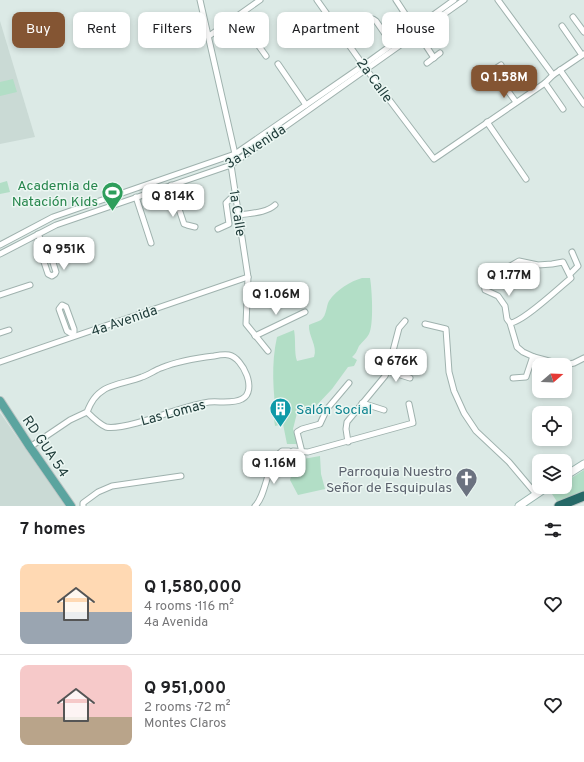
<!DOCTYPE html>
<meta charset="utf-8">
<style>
:root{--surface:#fff;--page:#f6f6f6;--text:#202124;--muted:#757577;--line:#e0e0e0;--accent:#845533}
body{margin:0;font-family:Overpass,sans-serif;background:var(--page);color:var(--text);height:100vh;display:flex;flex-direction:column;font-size:15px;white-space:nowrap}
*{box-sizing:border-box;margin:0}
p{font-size:13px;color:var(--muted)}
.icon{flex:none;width:22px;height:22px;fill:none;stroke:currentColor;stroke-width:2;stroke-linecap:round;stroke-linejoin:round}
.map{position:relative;height:506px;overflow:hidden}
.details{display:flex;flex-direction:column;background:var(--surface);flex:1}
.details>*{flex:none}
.guide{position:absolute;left:12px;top:12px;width:560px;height:36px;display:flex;gap:8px}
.needle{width:26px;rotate:71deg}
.controls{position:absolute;left:532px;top:358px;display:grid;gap:8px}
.controls a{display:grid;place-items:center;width:40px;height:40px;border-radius:8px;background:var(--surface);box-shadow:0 2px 6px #0003;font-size:20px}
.price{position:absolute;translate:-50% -34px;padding:0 9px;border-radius:8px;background:#fff;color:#222;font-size:13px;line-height:26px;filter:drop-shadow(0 1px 2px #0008)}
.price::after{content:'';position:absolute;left:50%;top:24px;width:12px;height:9px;margin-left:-6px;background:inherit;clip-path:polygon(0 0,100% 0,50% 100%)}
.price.active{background:var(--accent);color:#fff}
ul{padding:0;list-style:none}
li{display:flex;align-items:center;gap:12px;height:100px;padding:0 20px}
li+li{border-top:1px solid var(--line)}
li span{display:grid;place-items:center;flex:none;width:112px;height:80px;border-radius:8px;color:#555}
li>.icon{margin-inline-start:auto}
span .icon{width:48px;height:48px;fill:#fffc;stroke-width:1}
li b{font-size:17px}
h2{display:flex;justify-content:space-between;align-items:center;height:48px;padding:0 20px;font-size:17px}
.pill{padding:0 14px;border-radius:8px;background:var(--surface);box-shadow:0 2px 6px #0003;font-size:14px;line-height:36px}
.pill.active{background:var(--accent);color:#fff}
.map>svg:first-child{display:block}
.built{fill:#cadad5}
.green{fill:#b2dec6}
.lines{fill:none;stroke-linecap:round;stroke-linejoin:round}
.street-casing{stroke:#9fb2ae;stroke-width:7}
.secondary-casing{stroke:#9ab7b1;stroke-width:9}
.primary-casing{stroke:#bbc4c3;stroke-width:10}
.highway-casing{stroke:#bbc4c3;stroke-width:11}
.street{stroke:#fff;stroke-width:5}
.secondary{stroke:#fff;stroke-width:7}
.primary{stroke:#5ba49f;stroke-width:8}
.highway{stroke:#266967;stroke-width:9}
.labels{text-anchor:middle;stroke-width:3;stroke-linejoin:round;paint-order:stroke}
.street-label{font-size:14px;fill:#1d3a38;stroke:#ecf7f3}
.leisure-label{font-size:14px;fill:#27864d;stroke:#ecf7f3;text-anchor:end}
.culture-label{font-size:14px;fill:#0d838f;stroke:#ecf7f3;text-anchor:start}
.worship-label{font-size:14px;fill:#5b616d;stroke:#ecf7f3;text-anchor:end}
</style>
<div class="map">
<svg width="584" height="506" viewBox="0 0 584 506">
<rect width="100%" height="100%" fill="#dceae6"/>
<g class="built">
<path d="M 0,21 L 35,137 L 0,144 Z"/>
<path d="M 0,413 L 1,414 L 65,506 L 0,506 Z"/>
</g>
<g class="green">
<path d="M 13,79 L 17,92 L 0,96 L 0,82 Z"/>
<path d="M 7,181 L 10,192 L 0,194 L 0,183 Z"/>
<path d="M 362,278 L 370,278 C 372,289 374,325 369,334 C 367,338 362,342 359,346 C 357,350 356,354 352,357 L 357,360 L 354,366 L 348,367 L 332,389 L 315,407 L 297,413 L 293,429 L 298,444 L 287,444 L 283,424 L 275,426 L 274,419 L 277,419 C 273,393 271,363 277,337 L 294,330 C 296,340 294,353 297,361 L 314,357 C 318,346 308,336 309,325 C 312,323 318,322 321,320 C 327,315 326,306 329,301 C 336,290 351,281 362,278 Z"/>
<path d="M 320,456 L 321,474 L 325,489 L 298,495 L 290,480 L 295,464 L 291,459 L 303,459 Z"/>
<path d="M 584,470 L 584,491 L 558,503 L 550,491 L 557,487 L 565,487 L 565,482 Z"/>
</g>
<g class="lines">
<defs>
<g id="street">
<path d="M 200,0 L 235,154 L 231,165 L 248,277 L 246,324 L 268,351"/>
<path d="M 317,0 L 366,69 L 434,159 L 545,83 L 553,75 L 584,54"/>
<path d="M 396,0 L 434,58"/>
<path d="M 498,0 L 553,75"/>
<path d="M 238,17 L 266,56"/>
<path d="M 573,17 L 584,32"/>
<path d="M 369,20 L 373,19 L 376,21 L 394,47"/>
<path d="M 562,26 L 582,55"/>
<path d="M 209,36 L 260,0"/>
<path d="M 427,63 L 440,53"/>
<path d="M 278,64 L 306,105"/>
<path d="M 501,65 L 495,69 L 495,73 L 516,102"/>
<path d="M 560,70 L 584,104"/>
<path d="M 545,83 L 563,109"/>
<path d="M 487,122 L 526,179"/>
<path d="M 171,185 L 184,224 L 187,225 L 195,227"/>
<path d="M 136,197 L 151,243"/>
<path d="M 239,215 C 251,213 266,213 275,205"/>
<path d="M 218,229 L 229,224 L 226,203 L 230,199 L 235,198"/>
<path d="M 38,234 L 43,245"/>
<path d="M 0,245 L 53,217 L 235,154 L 364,65 L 454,0"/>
<path d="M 43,245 L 48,247 L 56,272 L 55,274 L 52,276 L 48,274 L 40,250 Z"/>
<path d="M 0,254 L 56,225 L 231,165 L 464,0"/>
<path d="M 570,274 L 578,266 L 572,252"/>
<path d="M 0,295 L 30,285"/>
<path d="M 62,305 L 66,307 L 74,329 L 74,332 L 72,334 L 67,331 L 59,309 Z"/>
<path d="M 510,323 C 522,323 560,287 571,278 L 563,262 L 552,264 L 538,265 L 519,261 L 484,281 L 485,290 L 498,296 L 505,306 L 507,319 L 510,323 L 517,347 L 523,352 L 534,357"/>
<path d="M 425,324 L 446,329 L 449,372 L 454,391 L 464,413 L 476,431 L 509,462 L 536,494"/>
<path d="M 0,333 L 9,330"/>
<path d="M 255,336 L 305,312"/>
<path d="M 0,362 L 248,277"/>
<path d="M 565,365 L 574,363 L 584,358"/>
<path d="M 388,371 L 410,378"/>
<path d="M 513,378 L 526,377 L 532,359 L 534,357 L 564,365"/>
<path d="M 362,403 L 384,410"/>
<path d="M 348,442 L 346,429 L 347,422 L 385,376 L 389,366 L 399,328 L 405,321"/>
<path d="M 30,447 L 70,420 L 87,412 C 91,402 95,395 105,389 C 116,383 130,382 142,377 C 149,375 155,370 161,368 C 178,361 197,358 214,356 C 219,355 225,354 229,355 C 243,358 258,391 242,399 C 233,404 219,401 209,402 C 195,404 181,409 168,413 C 155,418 118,430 106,427 C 99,424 93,418 87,412"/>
<path d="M 293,451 L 308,452 L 413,423 L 409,404"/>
<path d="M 302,452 L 297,432 L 302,429 L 320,424 L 327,409 L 349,383"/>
<path d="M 83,506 L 83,503 L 98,492 L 112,486 L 181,476"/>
<path d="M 255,506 C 267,495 266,463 282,451 L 289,451"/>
</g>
<g id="secondary">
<path d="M 565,476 L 584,464"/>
<path d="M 519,506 L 547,487"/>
</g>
<path id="primary" d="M 0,401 L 30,447 L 71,506"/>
<path id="highway" d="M 559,506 L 584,496"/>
</defs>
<use href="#street" class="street-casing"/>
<use href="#secondary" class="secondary-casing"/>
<use href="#primary" class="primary-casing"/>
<use href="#highway" class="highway-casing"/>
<use href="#street" class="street"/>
<use href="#secondary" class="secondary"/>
<use href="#primary" class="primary"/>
<use href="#highway" class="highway"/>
</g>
<defs>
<symbol id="stadium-pin" viewBox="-11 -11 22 30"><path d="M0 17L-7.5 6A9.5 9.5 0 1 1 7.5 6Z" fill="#2e9e5b" stroke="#ecf7f3"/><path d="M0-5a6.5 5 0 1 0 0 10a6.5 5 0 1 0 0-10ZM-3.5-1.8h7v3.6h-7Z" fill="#fff"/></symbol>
<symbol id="building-pin" viewBox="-11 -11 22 30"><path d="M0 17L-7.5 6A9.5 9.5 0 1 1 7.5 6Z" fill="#0f9aa8" stroke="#ecf7f3"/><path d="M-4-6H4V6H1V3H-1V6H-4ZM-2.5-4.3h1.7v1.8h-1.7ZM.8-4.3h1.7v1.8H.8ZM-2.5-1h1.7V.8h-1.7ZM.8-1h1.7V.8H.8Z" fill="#fff"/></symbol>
<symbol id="church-pin" viewBox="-11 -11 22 30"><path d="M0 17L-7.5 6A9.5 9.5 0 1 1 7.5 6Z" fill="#6b7280" stroke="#ecf7f3"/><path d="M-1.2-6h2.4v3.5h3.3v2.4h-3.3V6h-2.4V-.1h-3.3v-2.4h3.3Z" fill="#fff"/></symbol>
</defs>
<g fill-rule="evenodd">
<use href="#stadium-pin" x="100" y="180" width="25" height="34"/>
<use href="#building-pin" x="268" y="396" width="25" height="34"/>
<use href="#church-pin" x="454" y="466" width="25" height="34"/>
</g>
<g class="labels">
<g class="street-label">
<text transform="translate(375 80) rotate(54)" y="5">2a Calle</text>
<text transform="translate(255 146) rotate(-33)" y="5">3a Avenida</text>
<text transform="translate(238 213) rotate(81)" y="5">1a Calle</text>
<text transform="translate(124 320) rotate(-19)" y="5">4a Avenida</text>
<text transform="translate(173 412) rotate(-15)" y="5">Las Lomas</text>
<text transform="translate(46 446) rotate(56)" y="5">RD GUA 54</text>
</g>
<g class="leisure-label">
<text x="98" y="190">Academia de<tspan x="98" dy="16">Natación Kids</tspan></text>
</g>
<g class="culture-label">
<text x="296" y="414">Salón Social</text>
</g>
<g class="worship-label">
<text x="452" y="476">Parroquia Nuestro<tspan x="452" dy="16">Señor de Esquipulas</tspan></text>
</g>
</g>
</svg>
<div class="controls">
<a><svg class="needle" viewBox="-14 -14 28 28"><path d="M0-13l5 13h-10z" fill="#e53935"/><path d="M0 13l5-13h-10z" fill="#757577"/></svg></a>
<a><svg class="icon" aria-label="locate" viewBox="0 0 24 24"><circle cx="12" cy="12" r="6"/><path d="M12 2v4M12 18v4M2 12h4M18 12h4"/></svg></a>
<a><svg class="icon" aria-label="layers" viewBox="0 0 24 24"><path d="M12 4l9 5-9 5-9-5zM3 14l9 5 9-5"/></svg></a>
</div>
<b class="price active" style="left:504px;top:99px">Q 1.58M</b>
<b class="price" style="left:173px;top:218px">Q 814K</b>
<b class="price" style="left:64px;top:271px">Q 951K</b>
<b class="price" style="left:509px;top:297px">Q 1.77M</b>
<b class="price" style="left:276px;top:316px">Q 1.06M</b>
<b class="price" style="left:396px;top:383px">Q 676K</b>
<b class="price" style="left:274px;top:485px">Q 1.16M</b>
<div class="guide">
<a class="pill active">Buy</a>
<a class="pill">Rent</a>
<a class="pill">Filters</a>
<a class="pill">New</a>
<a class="pill">Apartment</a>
<a class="pill">House</a>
</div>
</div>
<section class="details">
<h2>7 homes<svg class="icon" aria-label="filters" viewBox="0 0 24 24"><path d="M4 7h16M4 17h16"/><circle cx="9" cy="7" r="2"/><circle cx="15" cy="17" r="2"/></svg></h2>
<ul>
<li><span style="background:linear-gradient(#ffd9b3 60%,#9aa5b1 0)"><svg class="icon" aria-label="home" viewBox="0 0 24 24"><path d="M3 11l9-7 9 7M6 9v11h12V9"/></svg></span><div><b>Q 1,580,000</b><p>4 rooms · 116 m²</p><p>4a Avenida</p></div><svg class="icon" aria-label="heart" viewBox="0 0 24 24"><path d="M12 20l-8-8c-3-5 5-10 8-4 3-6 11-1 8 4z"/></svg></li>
<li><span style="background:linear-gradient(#f6c9c9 65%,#b9a48a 0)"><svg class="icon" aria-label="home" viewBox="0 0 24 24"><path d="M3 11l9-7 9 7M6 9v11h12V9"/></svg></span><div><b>Q 951,000</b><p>2 rooms · 72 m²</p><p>Montes Claros</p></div><svg class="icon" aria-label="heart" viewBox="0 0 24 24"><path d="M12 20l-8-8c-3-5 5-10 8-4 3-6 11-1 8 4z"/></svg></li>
</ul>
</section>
